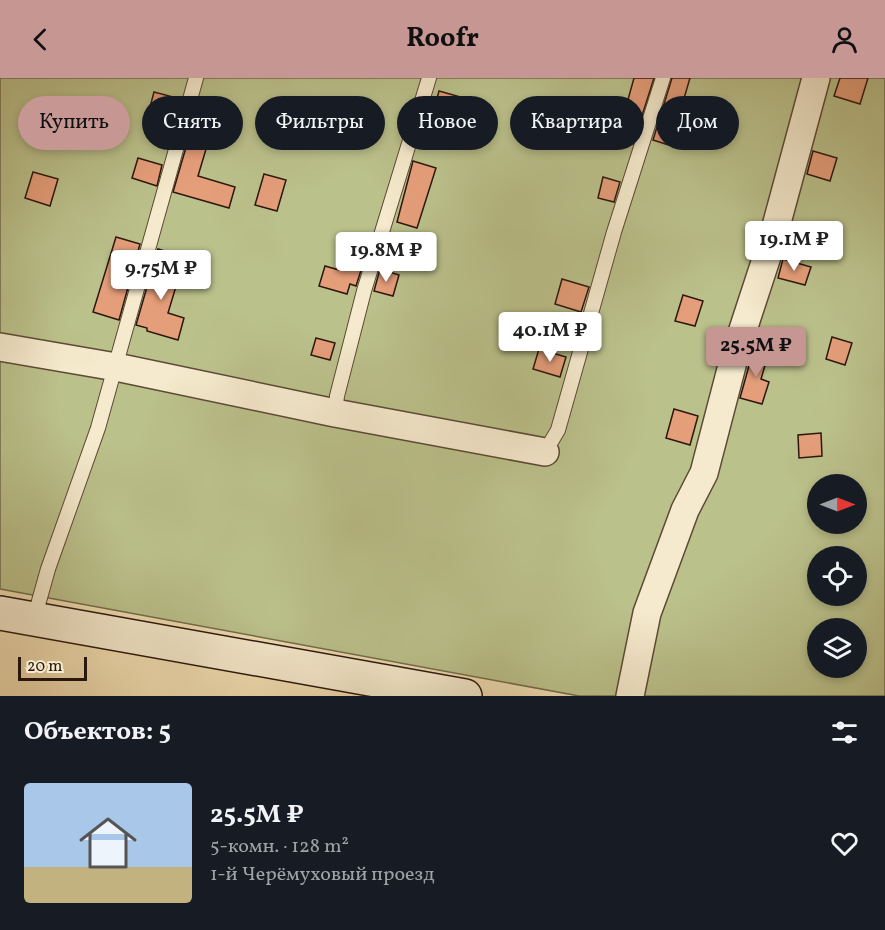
<!DOCTYPE html>
<html lang="ru">
<meta charset="utf-8">
<style>
:root{--surface:#171b24;--page:#242831;--text:#f1f3f6;--muted:#9ea1a6;--accent:#c59692}
body{margin:0;font-family:Vollkorn,serif;background:var(--page);color:var(--text);height:100vh;display:flex;flex-direction:column;font-size:22px;white-space:nowrap}
*{box-sizing:border-box;margin:0}
p{font-size:20px;color:var(--muted)}
.icon{flex:none;width:33px;height:33px;fill:none;stroke:currentColor;stroke-width:2;stroke-linecap:round;stroke-linejoin:round}
.map{position:relative;height:618px;overflow:hidden}
.sheet{display:flex;flex-direction:column;background:var(--surface);flex:1}
.sheet>*{flex:none}
.banner{position:absolute;left:18px;top:18px;width:849px;height:54px;display:flex;gap:12px}
.needle{width:39px;rotate:90deg}
.tools{position:absolute;left:807px;top:396px;display:grid;gap:12px}
.tools a{display:grid;place-items:center;width:60px;height:60px;border-radius:50%;background:var(--surface);box-shadow:0 3px 9px #0003;font-size:30px}
.scale{position:absolute;left:18px;bottom:15px;width:69px;box-sizing:border-box;padding-left:6px;border:3px solid #2b170d;border-top:0;font-size:16px;line-height:21px;white-space:nowrap;color:#2b170d;-webkit-text-stroke:4px #f5eacd;paint-order:stroke}
.price{position:absolute;translate:-50% -51px;padding:0 14px;border-radius:6px;background:#fff;color:#222;font-size:20px;line-height:39px;filter:drop-shadow(0 2px 3px #0008)}
.price::after{content:'';position:absolute;left:50%;top:36px;width:18px;height:14px;margin-left:-9px;background:inherit;clip-path:polygon(0 0,100% 0,50% 100%)}
.price.active{background:var(--accent);color:#111}
ul{padding:0;list-style:none}
li{display:flex;align-items:center;gap:18px;height:150px;padding:0 24px}
li span{display:grid;place-items:center;flex:none;width:168px;height:120px;border-radius:6px;color:#555}
li>.icon{margin-inline-start:auto}
span .icon{width:72px;height:72px;fill:#fffc;stroke-width:1}
li b{font-size:26px}
h2{display:flex;justify-content:space-between;align-items:center;height:72px;padding:0 24px;font-size:26px}
.chip{padding:0 21px;border-radius:27px;background:var(--surface);box-shadow:0 3px 9px #0003;font-size:21px;line-height:54px}
.chip.active{background:var(--accent);color:#111}
header{display:flex;justify-content:space-between;align-items:center;height:78px;padding:0 24px;background:var(--accent);color:#111;font-size:27px;font-weight:700}
.map>svg:first-child{display:block}
.green{fill:#bbc18b;stroke:#736c4c;stroke-width:1.5;fill-rule:evenodd}
.building{fill:#e59e7a;stroke:#2b170d;stroke-width:1.5}
.lines{fill:none;stroke-linecap:round;stroke-linejoin:round}
.lane-casing{stroke:#5c4936;stroke-width:16}
.street-casing{stroke:#5c4936;stroke-width:30}
.secondary-casing{stroke:#2b170d;stroke-width:36}
.lane{stroke:#f5eacd;stroke-width:14}
.street{stroke:#f5eacd;stroke-width:27}
.secondary{stroke:#f5eacd;stroke-width:33}
</style>
<header><svg class="icon" aria-label="back" viewBox="0 0 24 24"><path d="M15 5l-7 7 7 7"/></svg>Roofr<svg class="icon" aria-label="person" viewBox="0 0 24 24"><circle cx="12" cy="8" r="4"/><path d="M4 21q1-7 8-7t8 7"/></svg></header>
<div class="map">
<svg width="885" height="618" viewBox="0 0 885 618">
<rect width="100%" height="100%" fill="#f0deb2"/>
<filter id="stains"><feTurbulence type="fractalNoise" baseFrequency=".00333" numOctaves="4"/><feColorMatrix values="0 0 0 0 .2 0 0 0 0 .09 0 0 0 0 .02 0 0 0 .5 -.17"/></filter>
<radialGradient id="worn" r=".72"><stop offset=".6" stop-color="#630" stop-opacity="0"/><stop offset="1" stop-color="#630" stop-opacity=".3"/></radialGradient>
<path class="green" d="M 0,0 L 885,0 L 885,618 L 579,618 L 0,511 ZM 818,406 L 856,406 L 856,446 L 818,446 ZM 818,478 L 856,478 L 856,518 L 818,518 ZM 818,550 L 856,550 L 856,590 L 818,590 Z"/>
<g class="building">
<path d="M 634,0 L 654,0 L 633,66 L 617,61 Z"/>
<path d="M 672,0 L 690,0 L 678,41 L 680,41 L 672,68 L 653,62 Z"/>
<path d="M 840,0 L 868,0 L 860,26 L 834,18 Z"/>
<path d="M 439,13 L 464,20 L 459,40 L 434,32 Z"/>
<path d="M 154,14 L 173,19 L 168,38 L 149,33 Z"/>
<path d="M 196,35 L 215,41 L 198,98 L 235,109 L 229,130 L 173,114 Z"/>
<path d="M 813,73 L 837,80 L 830,103 L 807,96 Z"/>
<path d="M 138,80 L 162,87 L 157,108 L 132,100 Z"/>
<path d="M 413,83 L 436,90 L 417,150 L 397,144 Z"/>
<path d="M 33,94 L 58,101 L 50,128 L 25,120 Z"/>
<path d="M 264,96 L 286,102 L 277,133 L 255,127 Z"/>
<path d="M 603,99 L 620,104 L 614,124 L 598,120 Z"/>
<path d="M 116,159 L 140,166 L 119,242 L 93,234 Z"/>
<path d="M 158,171 L 168,174 L 164,190 L 180,195 L 168,235 L 184,240 L 178,262 L 147,253 L 147,250 L 136,247 Z"/>
<path d="M 342,181 L 363,186 L 356,208 L 350,206 L 347,216 L 319,208 L 325,188 L 339,192 Z"/>
<path d="M 783,181 L 811,189 L 805,207 L 778,200 Z"/>
<path d="M 380,191 L 399,197 L 393,218 L 374,213 Z"/>
<path d="M 562,201 L 589,209 L 581,234 L 555,226 Z"/>
<path d="M 683,217 L 703,223 L 695,248 L 675,243 Z"/>
<path d="M 832,259 L 852,265 L 845,287 L 826,281 Z"/>
<path d="M 316,260 L 335,265 L 330,282 L 311,277 Z"/>
<path d="M 754,270 L 769,274 L 761,301 L 769,304 L 762,326 L 740,320 Z"/>
<path d="M 539,271 L 566,279 L 560,299 L 533,291 Z"/>
<path d="M 674,331 L 698,338 L 690,367 L 666,360 Z"/>
<path d="M 821,355 L 822,378 L 799,380 L 798,357 Z"/>
</g>
<g class="lines">
<defs>
<g id="lane">
<path d="M 335,335 L 337,318 L 364,213 L 429,0"/>
<path d="M 545,374 L 558,352 L 614,154 L 663,0"/>
<path d="M 34,541 L 48,491 L 98,350 L 196,0"/>
</g>
<g id="street">
<path d="M 0,269 L 116,289 L 335,335 L 545,374"/>
<path d="M 630,618 L 647,535 L 685,432 L 704,395 L 735,276 L 772,163 L 816,0"/>
</g>
<path id="secondary" d="M 0,535 L 465,618"/>
</defs>
<use href="#lane" class="lane-casing"/>
<use href="#street" class="street-casing"/>
<use href="#secondary" class="secondary-casing"/>
<use href="#lane" class="lane"/>
<use href="#street" class="street"/>
<use href="#secondary" class="secondary"/>
</g>
<rect width="100%" height="100%" filter="url(#stains)"/>
<rect width="100%" height="100%" fill="url(#worn)"/>
</svg>
<div class="tools">
<a><svg class="needle" viewBox="-14 -14 28 28"><path d="M0-13l5 13h-10z" fill="#e53935"/><path d="M0 13l5-13h-10z" fill="#9ea1a6"/></svg></a>
<a><svg class="icon" aria-label="locate" viewBox="0 0 24 24"><circle cx="12" cy="12" r="6"/><path d="M12 2v4M12 18v4M2 12h4M18 12h4"/></svg></a>
<a><svg class="icon" aria-label="layers" viewBox="0 0 24 24"><path d="M12 4l9 5-9 5-9-5zM3 14l9 5 9-5"/></svg></a>
</div>
<div class="scale">20 m</div>
<b class="price" style="left:794px;top:194px">19.1M ₽</b>
<b class="price" style="left:386px;top:205px">19.8M ₽</b>
<b class="price" style="left:161px;top:223px">9.75M ₽</b>
<b class="price" style="left:550px;top:285px">40.1M ₽</b>
<b class="price active" style="left:756px;top:300px">25.5M ₽</b>
<div class="banner">
<a class="chip active">Купить</a>
<a class="chip">Снять</a>
<a class="chip">Фильтры</a>
<a class="chip">Новое</a>
<a class="chip">Квартира</a>
<a class="chip">Дом</a>
</div>
</div>
<section class="sheet">
<h2>Объектов: 5<svg class="icon" aria-label="filters" viewBox="0 0 24 24"><path d="M4 7h16M4 17h16"/><circle cx="9" cy="7" r="2"/><circle cx="15" cy="17" r="2"/></svg></h2>
<ul>
<li><span style="background:linear-gradient(#a9c7e8 70%,#c2b280 0)"><svg class="icon" aria-label="home" viewBox="0 0 24 24"><path d="M3 11l9-7 9 7M6 9v11h12V9"/></svg></span><div><b>25.5M ₽</b><p>5-комн. · 128 m²</p><p>1-й Черёмуховый проезд</p></div><svg class="icon" aria-label="heart" viewBox="0 0 24 24"><path d="M12 20l-8-8c-3-5 5-10 8-4 3-6 11-1 8 4z"/></svg></li>
</ul>
</section>
